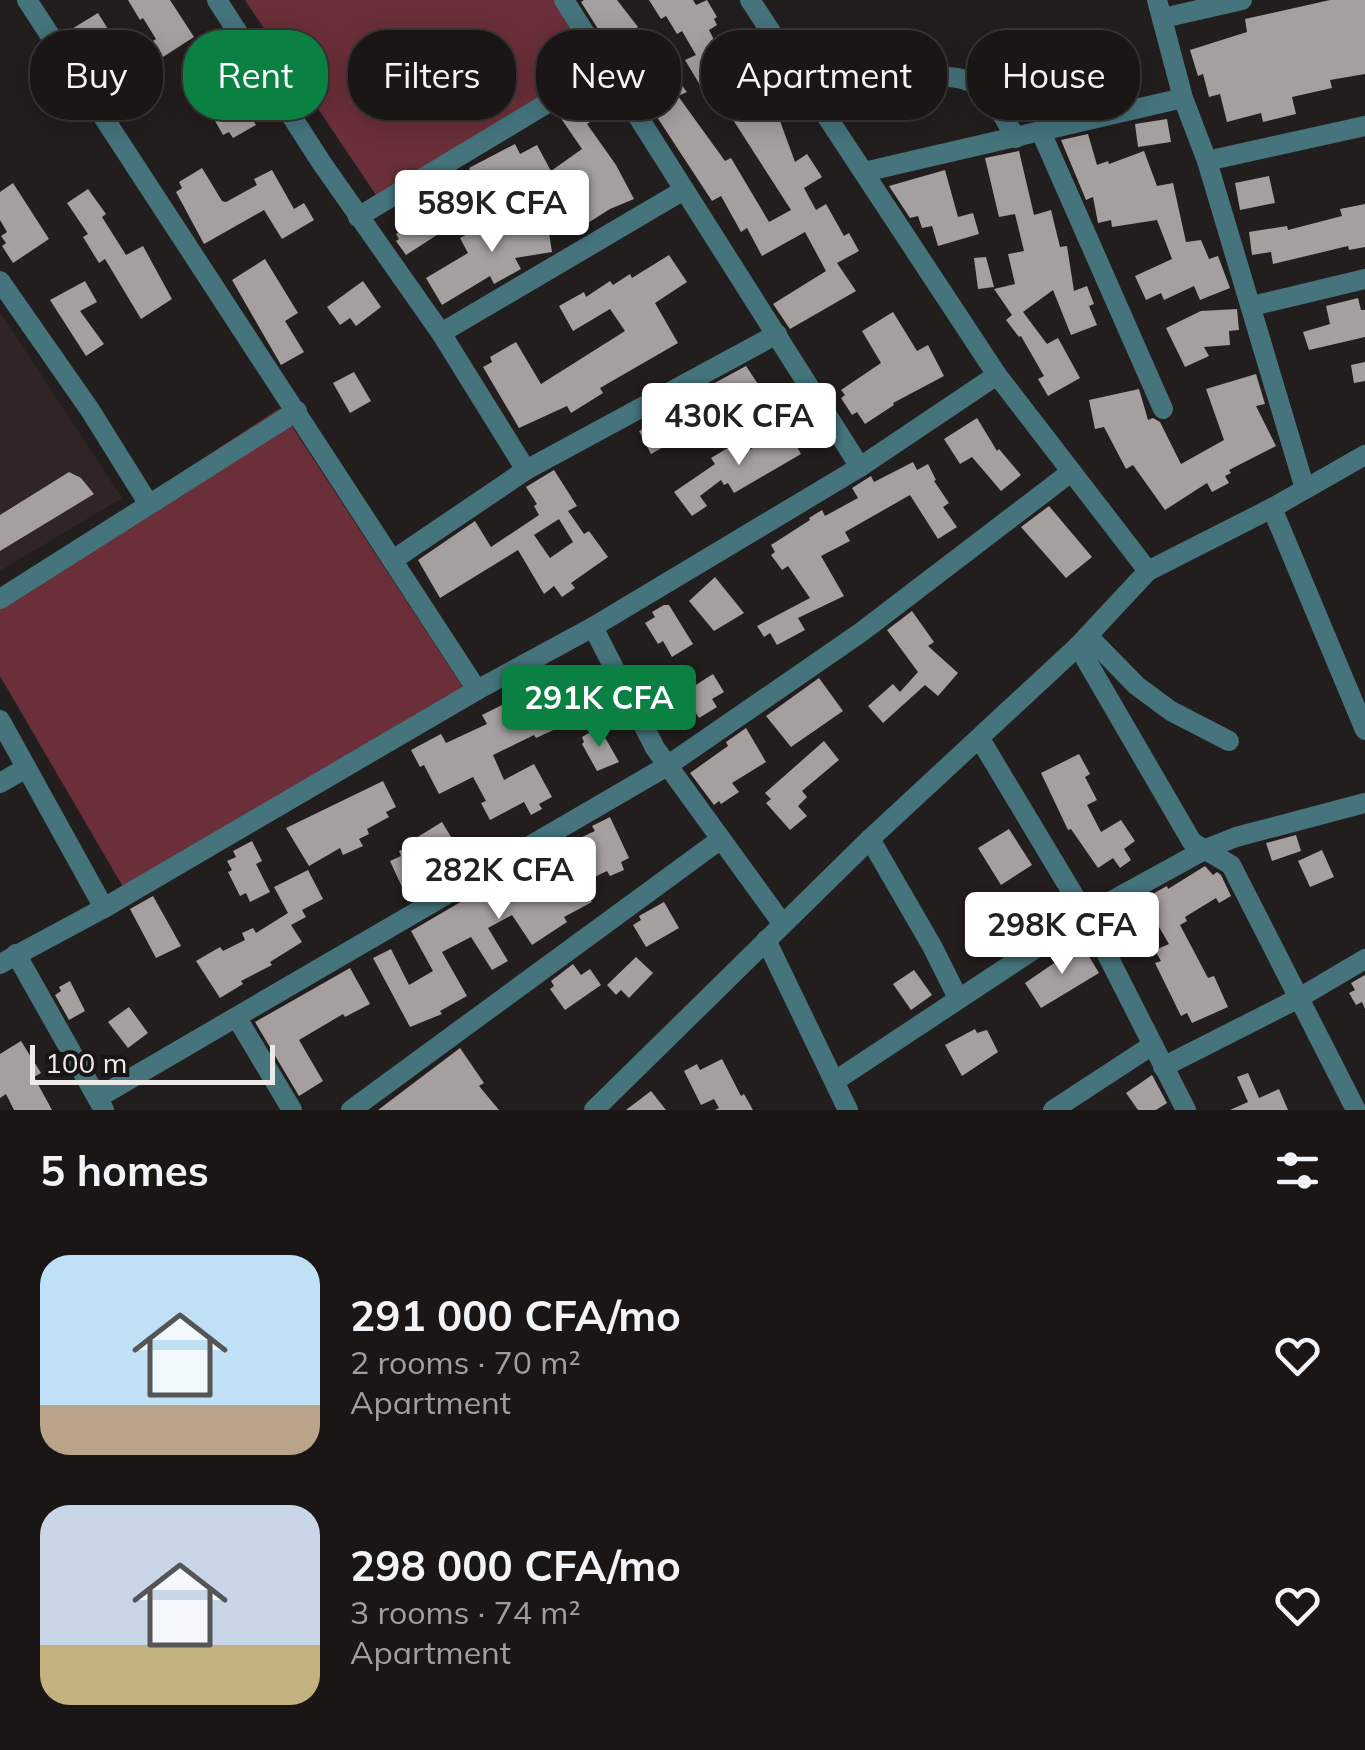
<!DOCTYPE html>
<meta charset="utf-8">
<style>
:root{--surface:#1a1616;--page:#272323;--text:#f1f3f6;--muted:#9f9fa1;--line:#383535;--accent:#0b8043}
body{margin:0;font-family:Mulish,sans-serif;background:var(--page);color:var(--text);height:100vh;display:flex;flex-direction:column;font-size:38px;white-space:nowrap}
*{box-sizing:border-box;margin:0}
p{font-size:32px;color:var(--muted)}
.icon{flex:none;width:55px;height:55px;fill:none;stroke:currentColor;stroke-width:2;stroke-linecap:round;stroke-linejoin:round}
.map{position:relative;height:1110px;overflow:hidden}
.drawer{display:flex;flex-direction:column;background:var(--surface);flex:1}
.drawer>*{flex:none}
.hud{position:absolute;left:30px;top:30px;width:1305px;height:90px;display:flex;gap:20px}
.scale{position:absolute;left:30px;bottom:25px;width:245px;box-sizing:border-box;padding-left:10px;border:5px solid #edeaea;border-top:0;font-size:28px;line-height:35px;white-space:nowrap;color:#edeaea;-webkit-text-stroke:8px #191515;paint-order:stroke}
.price{position:absolute;translate:-50% -85px;padding:0 22px;border-radius:10px;background:#fff;color:#222;font-size:32px;line-height:65px;filter:drop-shadow(0 2px 5px #0008)}
.price::after{content:'';position:absolute;left:50%;top:60px;width:30px;height:22px;margin-left:-15px;background:inherit;clip-path:polygon(0 0,100% 0,50% 100%)}
.price.on{background:var(--accent);color:#fff}
ul{padding:0;list-style:none}
li{display:flex;align-items:center;gap:30px;height:250px;padding:0 40px}
li span{display:grid;place-items:center;flex:none;width:280px;height:200px;border-radius:30px;color:#555}
li>.icon{margin-inline-start:auto}
span .icon{width:120px;height:120px;fill:#fffc;stroke-width:1}
li b{font-size:42px}
h2{display:flex;justify-content:space-between;align-items:center;height:120px;padding:0 40px;font-size:42px}
.pill{padding:0 35px;border-radius:40px;background:var(--surface);box-shadow:0 5px 25px #0003,0 0 0 2px var(--line);font-size:35px;line-height:90px}
.pill.on{background:var(--accent);color:#fff}
.map>svg:first-child{display:block}
.built{fill:#302425}
.green{fill:#6a2f38}
.building{fill:#a59fa0;fill-rule:evenodd}
.lines{fill:none;stroke-linecap:round;stroke-linejoin:round}
.minor{stroke:#45747d;stroke-width:20}
</style>
<div class="map">
<svg width="1365" height="1110" viewBox="0 0 1365 1110">
<rect width="100%" height="100%" fill="#231e1e"/>
<path class="built" d="M 0,312 L 122,498 L 0,571 Z"/>
<g class="green">
<path d="M 245,0 L 559,0 L 603,72 L 382,204 Z"/>
<path d="M 280,408 L 464,689 L 126,892 L 0,676 L 0,592 Z"/>
</g>
<g class="building">
<path d="M 128,0 L 170,0 L 194,37 L 163,57 L 153,41 L 156,39 L 143,18 L 140,20 Z"/>
<path d="M 584,0 L 617,0 L 638,27 L 610,48 L 581,2 Z"/>
<path d="M 649,0 L 693,0 L 696,5 L 707,0 L 717,17 L 714,19 L 717,25 L 709,30 L 729,69 L 700,85 L 685,60 L 696,55 L 682,31 L 677,34 L 666,16 L 661,19 Z"/>
<path d="M 1330,0 L 1365,0 L 1365,74 L 1330,80 L 1332,88 L 1292,97 L 1296,114 L 1263,122 L 1261,113 L 1227,122 L 1220,94 L 1209,97 L 1203,74 L 1198,76 L 1190,50 L 1247,32 L 1245,19 Z"/>
<path d="M 98,13 L 116,42 L 84,62 L 77,51 L 81,48 L 70,30 Z"/>
<path d="M 669,69 L 687,92 L 678,96 L 725,161 L 731,158 L 769,222 L 791,210 L 728,112 L 762,92 L 780,121 L 795,162 L 807,154 L 822,177 L 804,188 L 816,210 L 826,204 L 844,236 L 849,233 L 859,251 L 837,263 L 856,291 L 790,329 L 773,304 L 826,271 L 805,232 L 762,256 L 747,228 L 741,232 L 721,196 L 712,201 L 636,85 Z"/>
<path d="M 211,73 L 230,109 L 241,102 L 256,125 L 233,138 L 229,132 L 223,135 L 210,112 L 205,114 L 201,107 L 197,110 L 185,87 Z"/>
<path d="M 141,74 L 156,99 L 122,119 L 110,99 L 115,97 L 112,91 Z"/>
<path d="M 584,101 L 596,118 L 587,124 L 616,165 L 634,199 L 610,209 L 572,233 L 540,182 L 541,186 L 491,210 L 469,168 L 515,144 L 520,154 L 537,145 L 551,171 L 582,149 L 560,117 Z"/>
<path d="M 1167,119 L 1171,142 L 1138,147 L 1135,124 Z"/>
<path d="M 1088,134 L 1097,165 L 1108,161 L 1109,164 L 1144,151 L 1157,186 L 1173,183 L 1186,242 L 1201,240 L 1209,259 L 1218,256 L 1230,288 L 1200,300 L 1194,286 L 1164,300 L 1161,293 L 1146,300 L 1135,276 L 1172,259 L 1157,220 L 1112,227 L 1111,220 L 1098,223 L 1093,197 L 1086,200 L 1061,140 Z"/>
<path d="M 1019,151 L 1034,215 L 1051,210 L 1060,247 L 1067,246 L 1074,291 L 1087,286 L 1094,304 L 1089,306 L 1097,325 L 1071,335 L 1053,290 L 1023,312 L 1047,344 L 1058,338 L 1080,378 L 1048,396 L 1038,379 L 1044,376 L 1021,336 L 1019,337 L 1006,320 L 1012,315 L 994,289 L 1015,284 L 1008,254 L 1024,251 L 1015,214 L 999,217 L 985,158 Z"/>
<path d="M 202,168 L 222,201 L 226,202 L 257,185 L 254,179 L 272,170 L 294,209 L 304,203 L 314,220 L 282,239 L 264,210 L 204,244 L 176,192 L 182,188 L 179,182 Z"/>
<path d="M 945,170 L 958,217 L 973,213 L 979,234 L 938,246 L 932,226 L 922,228 L 918,216 L 910,218 L 889,186 Z"/>
<path d="M 1269,176 L 1275,203 L 1240,210 L 1235,183 Z"/>
<path d="M 13,183 L 49,239 L 13,263 L 2,246 L 6,243 L 1,236 L 7,232 L 0,220 L 0,192 Z"/>
<path d="M 88,189 L 106,214 L 102,217 L 126,255 L 143,246 L 172,299 L 141,319 L 105,259 L 99,263 L 83,237 L 88,234 L 67,203 Z"/>
<path d="M 1365,204 L 1365,247 L 1349,250 L 1348,246 L 1273,264 L 1271,252 L 1252,255 L 1249,232 L 1287,226 L 1288,230 L 1342,216 L 1340,209 Z"/>
<path d="M 546,214 L 552,252 L 515,258 L 521,269 L 494,284 L 490,276 L 442,305 L 426,278 L 468,253 L 460,238 L 484,225 Z"/>
<path d="M 423,215 L 437,235 L 406,255 L 396,241 L 399,239 L 396,234 Z"/>
<path d="M 669,255 L 687,282 L 655,303 L 678,343 L 600,388 L 603,393 L 571,413 L 567,406 L 519,428 L 483,367 L 492,362 L 490,357 L 516,342 L 541,384 L 625,331 L 610,309 L 573,331 L 559,306 L 584,292 L 586,297 L 610,281 L 613,285 L 630,274 L 632,278 Z"/>
<path d="M 986,257 L 994,287 L 978,289 L 974,258 Z"/>
<path d="M 265,259 L 298,313 L 285,321 L 304,352 L 281,365 L 232,280 Z"/>
<path d="M 85,281 L 97,302 L 80,311 L 104,344 L 86,356 L 50,300 Z"/>
<path d="M 363,281 L 381,307 L 356,326 L 350,318 L 340,325 L 327,307 Z"/>
<path d="M 1358,298 L 1361,310 L 1365,310 L 1365,337 L 1309,350 L 1303,332 L 1330,324 L 1326,306 Z"/>
<path d="M 1237,309 L 1239,330 L 1229,331 L 1230,345 L 1204,347 L 1209,356 L 1185,367 L 1166,328 L 1201,311 Z"/>
<path d="M 893,312 L 917,351 L 928,345 L 944,376 L 893,403 L 894,405 L 865,424 L 857,412 L 852,415 L 841,398 L 845,395 L 841,390 L 881,363 L 862,331 Z"/>
<path d="M 1365,362 L 1365,381 L 1354,383 L 1351,365 Z"/>
<path d="M 746,366 L 758,384 L 753,388 L 760,398 L 739,412 L 737,409 L 697,437 L 692,431 L 651,454 L 639,431 L 671,414 L 672,416 L 711,385 Z"/>
<path d="M 354,372 L 371,401 L 350,413 L 333,383 Z"/>
<path d="M 1256,374 L 1265,404 L 1256,406 L 1276,446 L 1229,470 L 1231,473 L 1225,476 L 1229,483 L 1212,492 L 1207,483 L 1165,510 L 1133,465 L 1126,469 L 1104,427 L 1095,429 L 1089,400 L 1139,389 L 1148,420 L 1153,418 L 1160,422 L 1181,464 L 1224,440 L 1206,389 Z"/>
<path d="M 977,418 L 997,451 L 999,449 L 1021,475 L 1001,491 L 972,457 L 960,464 L 944,439 Z"/>
<path d="M 786,428 L 801,454 L 734,493 L 728,483 L 724,485 L 721,480 L 700,496 L 707,506 L 692,516 L 674,492 L 715,464 L 711,458 L 741,440 L 748,451 Z"/>
<path d="M 913,462 L 917,470 L 928,464 L 936,480 L 934,481 L 949,503 L 943,507 L 957,527 L 938,539 L 910,495 L 845,532 L 850,541 L 821,556 L 844,596 L 798,618 L 805,630 L 777,645 L 770,633 L 764,637 L 757,626 L 810,598 L 788,566 L 782,570 L 771,555 L 775,552 L 771,545 L 810,520 L 809,518 L 822,510 L 825,516 L 858,498 L 852,488 L 871,476 L 874,482 Z"/>
<path d="M 554,470 L 577,506 L 568,511 L 584,534 L 589,531 L 608,557 L 571,583 L 575,588 L 562,597 L 554,586 L 544,594 L 518,550 L 440,598 L 418,560 L 475,521 L 491,547 L 539,515 L 534,506 L 537,504 L 526,487 ZM 559,519 L 573,542 L 550,558 L 534,535 Z"/>
<path d="M 69,472 L 81,478 L 94,494 L 0,551 L 0,515 Z"/>
<path d="M 1049,506 L 1092,557 L 1066,578 L 1021,527 Z"/>
<path d="M 715,577 L 744,613 L 714,631 L 689,601 Z"/>
<path d="M 664,605 L 669,605 L 693,644 L 672,657 L 663,641 L 658,644 L 645,623 L 655,617 L 652,612 Z"/>
<path d="M 912,611 L 934,642 L 928,646 L 958,673 L 938,696 L 925,685 L 883,723 L 868,706 L 893,684 L 900,692 L 918,672 L 887,630 Z"/>
<path d="M 713,674 L 724,692 L 712,699 L 717,707 L 699,718 L 683,693 Z"/>
<path d="M 819,678 L 843,711 L 791,747 L 766,716 Z"/>
<path d="M 665,681 L 679,706 L 655,719 L 642,693 Z"/>
<path d="M 546,693 L 562,726 L 536,738 L 534,735 L 493,755 L 504,780 L 534,764 L 552,797 L 539,804 L 542,809 L 531,815 L 524,802 L 490,820 L 481,803 L 486,801 L 473,777 L 439,794 L 424,765 L 420,767 L 411,750 L 441,734 L 446,743 L 487,724 L 482,715 L 502,705 L 506,713 Z"/>
<path d="M 599,727 L 619,762 L 597,771 L 582,744 L 584,742 L 582,737 Z"/>
<path d="M 746,728 L 766,762 L 732,783 L 739,792 L 721,804 L 719,801 L 714,805 L 690,773 L 728,746 L 726,742 Z"/>
<path d="M 824,741 L 839,760 L 802,791 L 807,797 L 798,806 L 807,816 L 790,830 L 766,803 L 771,799 L 765,793 Z"/>
<path d="M 1079,754 L 1090,774 L 1085,777 L 1097,800 L 1087,805 L 1101,832 L 1121,820 L 1135,841 L 1124,849 L 1131,860 L 1120,868 L 1113,858 L 1098,868 L 1071,829 L 1068,830 L 1041,773 Z"/>
<path d="M 383,781 L 396,807 L 386,812 L 389,817 L 367,829 L 369,834 L 359,839 L 363,846 L 343,855 L 340,848 L 309,866 L 286,828 Z"/>
<path d="M 610,817 L 629,858 L 621,862 L 624,870 L 610,876 L 607,871 L 582,883 L 592,902 L 564,917 L 567,922 L 532,945 L 512,915 L 488,928 L 508,961 L 492,970 L 471,937 L 442,952 L 467,996 L 440,1011 L 442,1014 L 410,1027 L 373,958 L 391,949 L 409,985 L 433,971 L 411,931 L 532,860 L 543,881 L 590,856 L 582,837 L 595,831 L 592,826 Z"/>
<path d="M 442,822 L 462,855 L 427,876 L 430,881 L 414,888 L 411,883 L 402,887 L 390,861 L 401,856 L 399,851 L 419,842 L 416,838 Z"/>
<path d="M 1009,829 L 1032,865 L 1001,885 L 978,848 Z"/>
<path d="M 1296,835 L 1301,851 L 1272,861 L 1266,843 Z"/>
<path d="M 252,841 L 262,861 L 256,864 L 270,892 L 250,902 L 246,893 L 240,896 L 228,872 L 232,870 L 227,861 L 236,857 L 233,851 Z"/>
<path d="M 1322,850 L 1334,877 L 1310,887 L 1298,861 Z"/>
<path d="M 1205,866 L 1213,875 L 1217,872 L 1221,875 L 1231,896 L 1219,903 L 1216,898 L 1185,917 L 1187,921 L 1180,925 L 1208,978 L 1214,976 L 1228,1007 L 1192,1023 L 1187,1013 L 1181,1016 L 1155,963 L 1161,961 L 1155,950 L 1169,944 L 1150,912 L 1154,909 L 1147,897 L 1167,886 L 1168,889 Z"/>
<path d="M 308,870 L 323,899 L 302,910 L 306,917 L 291,925 L 302,942 L 270,962 L 272,965 L 241,981 L 243,984 L 220,998 L 196,961 L 220,947 L 223,951 L 245,940 L 242,933 L 253,928 L 256,933 L 288,913 L 274,887 Z"/>
<path d="M 153,896 L 181,946 L 156,958 L 130,909 Z"/>
<path d="M 664,902 L 679,928 L 646,947 L 633,925 L 641,920 L 639,916 Z"/>
<path d="M 1084,948 L 1099,973 L 1041,1008 L 1025,983 L 1063,957 Z"/>
<path d="M 636,957 L 653,973 L 629,998 L 621,990 L 616,995 L 607,985 Z"/>
<path d="M 573,964 L 581,975 L 590,969 L 601,985 L 565,1010 L 550,989 L 554,986 L 551,981 Z"/>
<path d="M 350,968 L 370,1004 L 345,1017 L 343,1014 L 299,1040 L 323,1081 L 299,1096 L 255,1022 Z"/>
<path d="M 914,970 L 932,995 L 911,1010 L 893,984 Z"/>
<path d="M 1365,975 L 1365,1009 L 1362,1002 L 1356,1005 L 1349,993 L 1355,990 L 1351,983 Z"/>
<path d="M 70,981 L 85,1011 L 69,1020 L 55,995 L 61,991 L 59,987 Z"/>
<path d="M 129,1007 L 148,1033 L 128,1048 L 108,1022 Z"/>
<path d="M 975,1029 L 977,1033 L 987,1030 L 998,1052 L 962,1076 L 945,1045 Z"/>
<path d="M 21,1041 L 41,1073 L 34,1077 L 52,1110 L 14,1110 L 6,1094 L 0,1098 L 0,1054 Z"/>
<path d="M 460,1048 L 484,1083 L 479,1086 L 499,1110 L 378,1110 Z"/>
<path d="M 722,1059 L 741,1096 L 744,1094 L 753,1110 L 715,1110 L 719,1108 L 714,1099 L 701,1105 L 684,1071 L 697,1064 L 700,1070 Z"/>
<path d="M 1248,1073 L 1259,1098 L 1279,1089 L 1288,1110 L 1230,1110 L 1248,1102 L 1237,1077 Z"/>
<path d="M 1152,1075 L 1167,1103 L 1156,1110 L 1138,1110 L 1126,1093 Z"/>
<path d="M 651,1091 L 666,1110 L 626,1110 Z"/>
</g>
<g class="lines">
<g class="minor">
<path d="M 27,0 L 477,690"/>
<path d="M 217,0 L 321,162 L 441,333 L 526,470"/>
<path d="M 564,0 L 860,467"/>
<path d="M 750,0 L 997,375 L 1148,571"/>
<path d="M 1157,0 L 1183,98 L 1207,161 L 1305,489"/>
<path d="M 1163,18 L 1242,0"/>
<path d="M 818,103 C 857,94 946,60 979,87 C 996,100 1005,120 1016,138"/>
<path d="M 1041,132 L 1163,409"/>
<path d="M 1207,161 L 1365,126"/>
<path d="M 864,172 L 1183,98"/>
<path d="M 358,217 L 606,68"/>
<path d="M 0,281 L 90,410 L 148,503"/>
<path d="M 1252,306 L 1365,279"/>
<path d="M 441,333 L 684,190"/>
<path d="M 1272,508 L 1365,730"/>
<path d="M 393,560 L 526,470 L 777,334"/>
<path d="M 0,599 L 297,411"/>
<path d="M 593,627 L 655,748 L 782,923"/>
<path d="M 1088,636 L 1137,686 L 1171,711 L 1229,741"/>
<path d="M 1078,646 L 1192,842 L 1231,865 L 1356,1110"/>
<path d="M 0,720 L 104,908"/>
<path d="M 980,739 L 1094,929 L 1186,1110"/>
<path d="M 0,783 L 26,768"/>
<path d="M 870,839 L 932,946 L 958,998"/>
<path d="M 766,940 L 848,1110"/>
<path d="M 16,954 L 104,1110"/>
<path d="M 0,964 L 104,908 L 477,690 L 593,627 L 860,467 L 997,375"/>
<path d="M 237,1018 L 292,1110"/>
<path d="M 1163,1067 L 1299,998 L 1365,959"/>
<path d="M 835,1081 L 1086,915 L 1206,849 L 1236,837 L 1365,803"/>
<path d="M 99,1097 L 667,766 L 860,633 L 1071,472"/>
<path d="M 351,1110 L 721,839"/>
<path d="M 594,1110 L 870,839 L 1078,646 L 1148,571 L 1272,508 L 1365,455"/>
<path d="M 1053,1110 L 1151,1046"/>
</g>
</g>
</svg>
<div class="scale">100 m</div>
<b class="price" style="left:492px;top:255px">589K CFA</b>
<b class="price" style="left:739px;top:468px">430K CFA</b>
<b class="price on" style="left:599px;top:750px">291K CFA</b>
<b class="price" style="left:499px;top:922px">282K CFA</b>
<b class="price" style="left:1062px;top:977px">298K CFA</b>
<div class="hud">
<a class="pill">Buy</a>
<a class="pill on">Rent</a>
<a class="pill">Filters</a>
<a class="pill">New</a>
<a class="pill">Apartment</a>
<a class="pill">House</a>
</div>
</div>
<section class="drawer">
<h2>5 homes<svg class="icon" aria-label="filters" viewBox="0 0 24 24"><path d="M4 7h16M4 17h16"/><circle cx="9" cy="7" r="2"/><circle cx="15" cy="17" r="2"/></svg></h2>
<ul>
<li><span style="background:linear-gradient(#bfe0f5 75%,#b9a48a 0)"><svg class="icon" aria-label="home" viewBox="0 0 24 24"><path d="M3 11l9-7 9 7M6 9v11h12V9"/></svg></span><div><b>291 000 CFA/mo</b><p>2 rooms · 70 m²</p><p>Apartment</p></div><svg class="icon" aria-label="heart" viewBox="0 0 24 24"><path d="M12 20l-8-8c-3-5 5-10 8-4 3-6 11-1 8 4z"/></svg></li>
<li><span style="background:linear-gradient(#c9d6e8 70%,#c2b280 0)"><svg class="icon" aria-label="home" viewBox="0 0 24 24"><path d="M3 11l9-7 9 7M6 9v11h12V9"/></svg></span><div><b>298 000 CFA/mo</b><p>3 rooms · 74 m²</p><p>Apartment</p></div><svg class="icon" aria-label="heart" viewBox="0 0 24 24"><path d="M12 20l-8-8c-3-5 5-10 8-4 3-6 11-1 8 4z"/></svg></li>
</ul>
</section>
